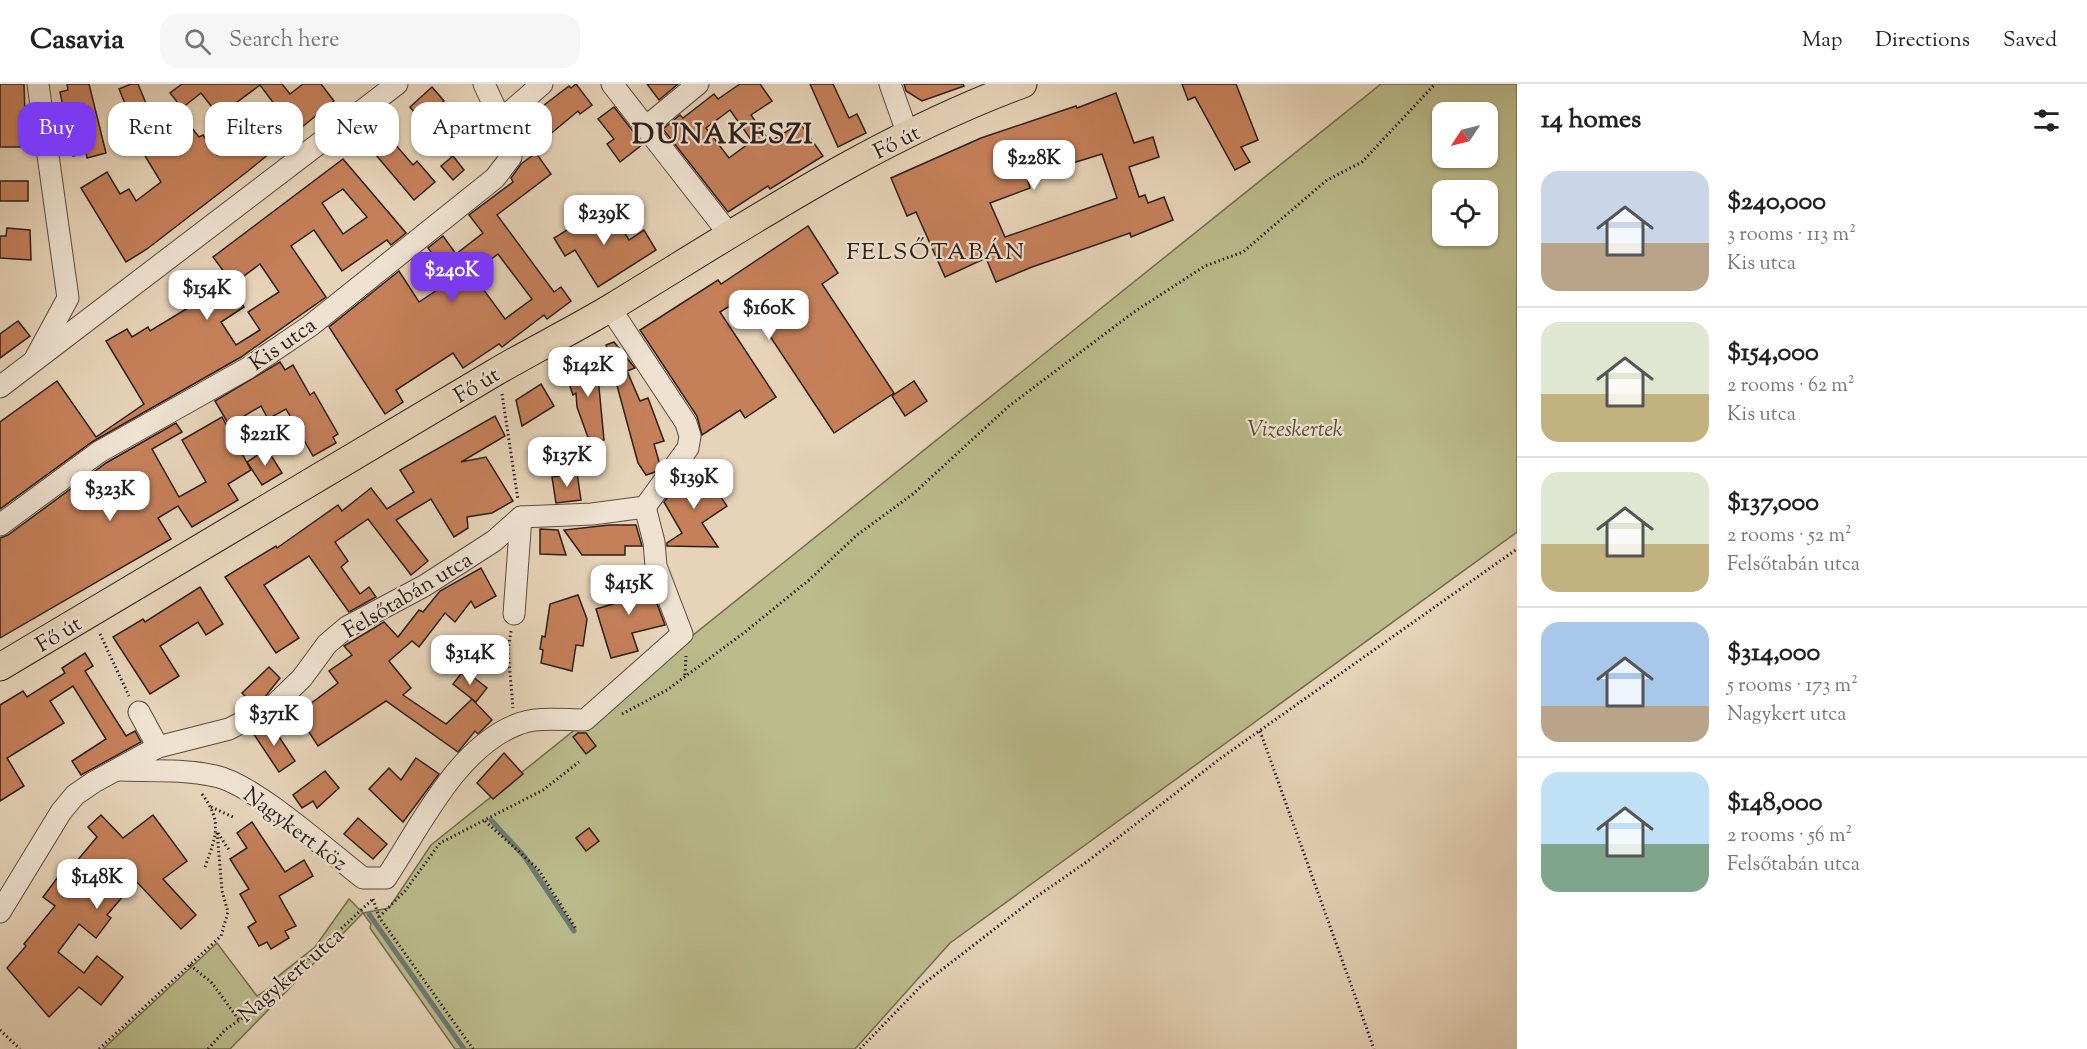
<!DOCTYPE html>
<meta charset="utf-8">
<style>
:root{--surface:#fff;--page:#f6f6f6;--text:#222;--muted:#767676;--line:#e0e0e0;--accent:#7c3aed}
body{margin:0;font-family:"Sorts Mill Goudy",serif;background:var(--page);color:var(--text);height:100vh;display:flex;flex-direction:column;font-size:22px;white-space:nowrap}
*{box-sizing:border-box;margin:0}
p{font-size:20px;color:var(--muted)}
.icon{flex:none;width:33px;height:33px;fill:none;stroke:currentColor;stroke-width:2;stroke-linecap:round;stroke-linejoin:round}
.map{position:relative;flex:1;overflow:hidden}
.details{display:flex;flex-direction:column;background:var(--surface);width:570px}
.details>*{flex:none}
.banner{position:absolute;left:18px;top:18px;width:570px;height:54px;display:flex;gap:12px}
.needle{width:39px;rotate:235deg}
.buttons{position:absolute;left:1432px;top:18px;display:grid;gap:12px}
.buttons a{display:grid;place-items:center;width:66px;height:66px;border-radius:12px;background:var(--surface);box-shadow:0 2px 4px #0004;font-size:30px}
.price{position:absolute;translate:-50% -51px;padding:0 14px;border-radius:12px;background:#fff;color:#222;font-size:20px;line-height:39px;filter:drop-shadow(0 2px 3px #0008)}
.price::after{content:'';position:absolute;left:50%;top:36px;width:18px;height:14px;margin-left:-9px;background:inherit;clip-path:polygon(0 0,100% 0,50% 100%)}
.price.selected{background:var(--accent);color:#fff}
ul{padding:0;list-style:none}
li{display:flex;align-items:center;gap:18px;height:150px;padding:0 24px}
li+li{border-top:2px solid var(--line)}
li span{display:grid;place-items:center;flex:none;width:168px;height:120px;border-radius:18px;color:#555}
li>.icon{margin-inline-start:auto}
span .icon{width:72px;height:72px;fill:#fffc;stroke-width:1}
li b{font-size:26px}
h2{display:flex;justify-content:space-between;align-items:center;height:72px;padding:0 24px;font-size:26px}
.chip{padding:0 21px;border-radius:18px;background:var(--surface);box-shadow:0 2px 4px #0004;font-size:21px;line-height:54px}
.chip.selected{background:var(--accent);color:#fff}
header{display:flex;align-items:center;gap:36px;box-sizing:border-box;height:84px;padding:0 30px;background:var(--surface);border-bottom:2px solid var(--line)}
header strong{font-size:28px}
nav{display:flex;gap:33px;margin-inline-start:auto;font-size:21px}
.search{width:420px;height:54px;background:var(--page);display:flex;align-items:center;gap:15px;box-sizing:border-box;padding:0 21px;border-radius:18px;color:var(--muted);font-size:22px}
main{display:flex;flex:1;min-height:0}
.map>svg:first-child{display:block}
.green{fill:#bbbb8b;stroke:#746c52;stroke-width:1.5;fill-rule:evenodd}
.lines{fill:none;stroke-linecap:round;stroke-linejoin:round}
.stream{stroke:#6c7a73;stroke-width:5}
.building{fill:#c5805a;stroke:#2c1e19;stroke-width:1.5;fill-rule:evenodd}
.minor-casing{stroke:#5a4b41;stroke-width:23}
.major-casing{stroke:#2c1e19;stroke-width:29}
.path{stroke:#2c1e19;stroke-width:3;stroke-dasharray:1.5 3;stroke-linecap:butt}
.minor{stroke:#efe2d1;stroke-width:21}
.major{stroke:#e6d3b8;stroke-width:27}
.labels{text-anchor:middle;stroke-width:4.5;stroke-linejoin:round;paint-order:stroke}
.street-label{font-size:22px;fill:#2c1e19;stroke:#efe2d1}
.park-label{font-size:22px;font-style:italic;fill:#574d3b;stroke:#efe2d1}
.neighbourhood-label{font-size:24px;letter-spacing:1.5px;fill:#2c1e19;stroke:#efe2d1}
.district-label{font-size:28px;font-weight:bold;letter-spacing:1.5px;fill:#2c1e19;stroke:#efe2d1}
</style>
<header>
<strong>Casavia</strong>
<div class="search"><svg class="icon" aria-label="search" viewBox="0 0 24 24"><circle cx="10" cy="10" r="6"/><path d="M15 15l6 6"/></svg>Search here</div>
<nav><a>Map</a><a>Directions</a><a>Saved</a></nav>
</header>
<main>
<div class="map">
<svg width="1517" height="965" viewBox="0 0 1517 965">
<rect width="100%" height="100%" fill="#e6d3b8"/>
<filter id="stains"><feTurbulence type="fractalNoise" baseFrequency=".00333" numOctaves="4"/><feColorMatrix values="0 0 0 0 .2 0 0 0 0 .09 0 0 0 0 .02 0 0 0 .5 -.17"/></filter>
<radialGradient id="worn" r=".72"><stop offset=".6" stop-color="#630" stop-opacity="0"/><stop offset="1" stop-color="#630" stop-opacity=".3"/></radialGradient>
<path class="green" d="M 1381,0 L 1517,0 L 1517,448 L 950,859 L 855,965 L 455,965 L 370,844 L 371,840 L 363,829 L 230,965 L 103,965 L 217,859 L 257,912 L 275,900 L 276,894 L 315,863 L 349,815 L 363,829 L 389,824 L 431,761 ZM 1443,28 L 1488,28 L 1488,74 L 1443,74 ZM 1443,106 L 1488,106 L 1488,152 L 1443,152 Z"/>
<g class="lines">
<g class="stream">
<path d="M 491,736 L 524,772 L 574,847"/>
<path d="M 369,830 L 464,965"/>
</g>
</g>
<g class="building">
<path d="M 0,0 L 24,0 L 26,63 L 0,63 Z"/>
<path d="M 67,0 L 89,0 L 106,69 L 87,74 L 86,69 L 73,72 L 60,8 L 68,6 Z"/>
<path d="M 131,0 L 138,0 L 157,46 L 180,29 L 199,53 L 203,51 L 217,71 L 245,60 L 223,29 L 219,32 L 201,9 L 182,24 L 170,9 L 182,0 L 282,0 L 290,10 L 303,0 L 321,0 L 334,17 L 248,87 L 147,165 L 126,178 L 81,104 L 107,88 L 120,110 L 129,105 L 136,117 L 161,98 L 142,67 L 161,55 L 138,61 L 141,59 L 119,5 ZM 260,1 L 278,25 L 254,42 L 236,19 Z"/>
<path d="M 576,0 L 592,21 L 580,30 L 578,27 L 531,66 L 517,42 L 569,2 L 571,4 Z"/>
<path d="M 647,0 L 678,0 L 659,16 Z"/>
<path d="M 740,0 L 760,0 L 772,17 L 751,31 L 770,58 L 800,39 L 823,72 L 770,105 L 768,102 L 728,128 L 663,45 L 680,31 L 683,34 L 714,10 L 718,15 ZM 730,26 L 752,57 L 729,74 L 706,44 Z"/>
<path d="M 810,0 L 833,0 L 849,34 L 857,30 L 866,49 L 838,63 Z"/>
<path d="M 904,0 L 963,0 L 964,2 L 922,17 L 906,7 Z"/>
<path d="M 1182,0 L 1236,0 L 1258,56 L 1241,63 L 1250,78 L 1235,86 L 1195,13 L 1188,16 Z"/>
<path d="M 432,3 L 444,17 L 436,23 L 456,46 L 465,39 L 476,52 L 451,72 L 410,23 Z"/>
<path d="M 1116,9 L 1134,59 L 1153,53 L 1159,73 L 1129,83 L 1139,113 L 1145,111 L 1148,119 L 1164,113 L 1173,136 L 1131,153 L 1130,149 L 1032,183 L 996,198 L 986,174 L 945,193 L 916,128 L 907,132 L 891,94 L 981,54 L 1076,22 L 1077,24 ZM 1102,70 L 1117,114 L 1005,153 L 990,119 L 1030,104 L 1027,93 Z"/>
<path d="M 614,23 L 643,60 L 620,78 L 607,60 L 614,55 L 598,35 Z"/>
<path d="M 381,44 L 413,81 L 417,77 L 435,98 L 414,116 L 365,58 Z"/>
<path d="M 536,69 L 551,90 L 497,131 L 554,208 L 561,203 L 571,217 L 547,235 L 544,231 L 502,263 L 499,260 L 463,284 L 453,269 L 396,306 L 403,318 L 385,330 L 329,243 L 399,187 L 419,218 L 452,196 L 428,164 L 443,152 L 456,170 L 483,149 L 469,131 L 513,98 L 511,94 L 521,80 ZM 498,170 L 532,215 L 505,235 L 472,190 Z"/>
<path d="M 453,72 L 464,86 L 453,96 L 441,82 Z"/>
<path d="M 343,75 L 406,149 L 391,161 L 387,156 L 342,187 L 314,146 L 291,162 L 326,213 L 241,273 L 92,358 L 0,425 L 0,338 L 57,297 L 96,353 L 144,320 L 106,257 L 127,245 L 132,253 L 148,243 L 150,247 L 188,224 L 174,204 L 192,192 L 208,217 L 230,202 L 244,223 L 221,238 L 236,261 L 260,246 L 248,228 L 279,208 L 260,180 L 233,200 L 213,173 ZM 343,105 L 367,133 L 343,150 L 322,119 Z"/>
<rect x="0" y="97" width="28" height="20"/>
<path d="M 608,121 L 629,156 L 644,146 L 656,166 L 598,203 L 575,166 L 565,172 L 554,154 Z"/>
<path d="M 808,142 L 838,189 L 822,200 L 894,309 L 834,349 L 744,213 L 720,228 L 776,313 L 745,334 L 740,326 L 702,351 L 697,332 L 640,246 L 718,196 L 721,200 Z"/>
<path d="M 7,144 L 30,146 L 31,176 L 0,174 L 0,152 L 6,152 Z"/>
<path d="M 18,237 L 30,252 L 0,274 L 0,250 Z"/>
<path d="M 614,258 L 635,284 L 627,287 L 640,317 L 648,314 L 664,357 L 654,360 L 660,381 L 655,388 L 646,391 L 638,379 L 606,261 Z"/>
<path d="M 596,272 L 604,356 L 590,359 L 577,323 L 576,309 L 573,311 L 565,288 Z"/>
<path d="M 280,278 L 285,286 L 293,281 L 310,311 L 314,308 L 338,350 L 333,353 L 336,359 L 313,372 L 286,325 L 268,335 L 261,322 L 229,341 L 215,317 Z"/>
<path d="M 914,297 L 927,317 L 905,332 L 892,312 Z"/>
<path d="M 541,300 L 554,322 L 522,342 L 516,316 Z"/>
<path d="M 495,332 L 505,352 L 461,378 L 486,373 L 513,417 L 492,429 L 467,433 L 468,444 L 454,453 L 431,415 L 396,436 L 428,477 L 411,491 L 368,435 L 335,458 L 348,477 L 341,483 L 360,510 L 369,503 L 376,513 L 349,528 L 309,472 L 264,501 L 299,554 L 276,569 L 225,493 L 276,462 L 277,464 L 338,421 L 342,427 L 371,404 L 387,425 L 414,408 L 400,386 Z"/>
<path d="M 222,333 L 251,386 L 228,400 L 238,416 L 192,443 L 178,422 L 158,434 L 171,455 L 0,554 L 0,454 L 8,451 L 106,379 L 176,339 L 182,348 L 152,365 L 179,413 L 206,398 L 182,356 Z"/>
<path d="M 267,365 L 282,389 L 262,401 L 247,378 Z"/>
<path d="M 701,384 L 727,422 L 702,439 L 718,463 L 667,462 L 667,459 L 682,449 L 664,418 L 678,400 Z"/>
<path d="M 577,389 L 581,416 L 556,419 L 552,393 Z"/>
<path d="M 609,441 L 636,441 L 642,462 L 625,462 L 625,471 L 582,471 L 564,446 Z"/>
<path d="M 540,445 L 558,446 L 566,471 L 540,470 Z"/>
<path d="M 481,484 L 496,512 L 475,524 L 471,517 L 455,538 L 445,529 L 419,563 L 412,557 L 389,577 L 411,604 L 403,611 L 446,640 L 472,615 L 492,636 L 478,650 L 475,647 L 458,668 L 386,617 L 318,662 L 297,630 L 338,599 L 329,587 L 352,571 L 344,562 L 384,538 L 398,553 L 419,526 L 423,528 L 440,507 Z"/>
<path d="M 632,493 L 635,498 L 647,493 L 665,541 L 632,549 L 638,567 L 611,574 L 596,525 L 616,519 L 609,509 Z"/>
<path d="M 200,503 L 223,540 L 206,551 L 198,538 L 160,562 L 179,592 L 150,610 L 113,553 L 143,535 L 145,538 Z"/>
<path d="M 578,511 L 587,535 L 583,562 L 576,561 L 572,587 L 541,579 L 543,566 L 540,565 L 542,552 L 545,553 L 550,520 Z"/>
<path d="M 85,569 L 93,582 L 85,587 L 126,652 L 135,647 L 141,658 L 81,691 L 72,677 L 106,655 L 73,602 L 50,617 L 64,639 L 7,674 L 24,702 L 0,717 L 0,621 L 23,607 L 27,613 L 65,589 L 62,584 Z"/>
<path d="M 269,583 L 280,594 L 265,613 L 252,619 L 242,609 Z"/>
<path d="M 464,586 L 487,604 L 476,618 L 453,600 Z"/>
<path d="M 270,639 L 295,677 L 279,688 L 253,649 Z"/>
<path d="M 578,649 L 586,649 L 596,662 L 586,670 L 573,653 Z"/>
<path d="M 504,669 L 523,690 L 493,715 L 477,699 Z"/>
<path d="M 416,674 L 439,690 L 403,738 L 369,705 L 389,684 L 401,696 Z"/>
<path d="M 325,687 L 339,704 L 317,724 L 313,717 L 302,724 L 293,711 Z"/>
<path d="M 101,731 L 123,754 L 153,731 L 187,777 L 163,795 L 196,831 L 181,845 L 136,797 L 107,831 L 111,834 L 96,854 L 79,840 L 58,868 L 84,889 L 97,872 L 123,893 L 101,921 L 79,903 L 49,933 L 7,884 L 26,862 L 24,860 L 55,822 L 43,813 L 58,793 L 61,796 L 97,753 L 88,743 Z"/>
<path d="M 358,734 L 387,760 L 373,775 L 344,750 Z"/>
<path d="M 252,738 L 285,788 L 304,776 L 313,792 L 279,812 L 296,842 L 285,847 L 289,854 L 271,865 L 267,858 L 259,862 L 248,843 L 256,838 L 240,810 L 249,805 L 230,775 L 247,764 L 237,749 Z"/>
<path d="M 589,744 L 599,757 L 586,767 L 576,754 Z"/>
</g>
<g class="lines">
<defs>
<g id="minor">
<path d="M 612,0 L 729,150"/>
<path d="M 890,0 L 908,51"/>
<path d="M 502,35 L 542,0"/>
<path d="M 647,42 L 698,0"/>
<path d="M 36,273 L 68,214 L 38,0"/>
<path d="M 0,303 L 397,0"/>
<path d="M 0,441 L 99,368 L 248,284 L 310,242 L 495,94 L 511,73 L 511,58 L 484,0"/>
<path d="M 514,530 L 521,433"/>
<path d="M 139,628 L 158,663"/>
<path d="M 118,686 C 149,687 183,685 215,692 C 254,700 328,767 363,794 L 386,794 C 420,743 456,665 516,641 C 535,632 564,636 585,636 L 682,550 L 656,482 L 654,458 L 645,423"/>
<path d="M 0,828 L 61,728 L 75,711 L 94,698 L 158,663 L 229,645 L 272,623 L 302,594 L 327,560 L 347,543 L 424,502 L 494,457 L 521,433 L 592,430 L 645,423 L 688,364 L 690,352 L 686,339 L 610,224"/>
</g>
<path id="major" d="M 0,583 C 165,485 329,387 494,289 C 533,266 574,246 612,223 C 745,142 876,54 1023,0"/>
</defs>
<use href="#minor" class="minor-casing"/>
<use href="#major" class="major-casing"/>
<g class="path">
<path d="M 502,310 L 518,416"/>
<path d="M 511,547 L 508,566 L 513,624"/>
<path d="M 100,550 L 129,612"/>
<path d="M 685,591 L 686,572"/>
<path d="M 622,630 L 667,606 L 745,548 L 809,496 L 857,451 L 913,410 L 1009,322 L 1134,228 L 1205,182 L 1243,168 L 1327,96 L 1362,78 L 1435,0"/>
<path d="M 1260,647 L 1374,965"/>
<path d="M 202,710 C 223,738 216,752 205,783"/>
<path d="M 211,723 L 233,733"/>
<path d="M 485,737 L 538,785 L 576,845"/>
<path d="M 218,749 L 229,766"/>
<path d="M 373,815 L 379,833 L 473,965"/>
<path d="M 379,833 L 405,807 L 440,759 L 543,706 L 579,678"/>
<path d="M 190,881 L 212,899 L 239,936"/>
<path d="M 0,946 L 20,965"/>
<path d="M 99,965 L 221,852 L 228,828 L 222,807 L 217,747"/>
<path d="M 208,965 L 226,945 L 252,928 L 373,815"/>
<path d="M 860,965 L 922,901 L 1036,813 L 1088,777 L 1221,674 L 1517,465"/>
</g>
<use href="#minor" class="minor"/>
<use href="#major" class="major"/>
</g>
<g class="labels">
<g class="street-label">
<text transform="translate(896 57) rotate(-27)" y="8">Fő út</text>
<text transform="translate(282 259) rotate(-35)" y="8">Kis utca</text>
<text transform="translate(476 300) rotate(-31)" y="8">Fő út</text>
<text transform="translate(407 510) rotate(-31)" y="8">Felsőtabán utca</text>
<text transform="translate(58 549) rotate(-31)" y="8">Fő út</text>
<text transform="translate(296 744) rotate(37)" y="8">Nagykert köz</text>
<text transform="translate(290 890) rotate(-41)" y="8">Nagykert utca</text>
</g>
<g class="park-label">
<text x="1295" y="352">Vizeskertek</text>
</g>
<g class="neighbourhood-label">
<text x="936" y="175">FELSŐTABÁN</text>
</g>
<g class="district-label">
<text x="723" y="59">DUNAKESZI</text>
</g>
</g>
<rect width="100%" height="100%" filter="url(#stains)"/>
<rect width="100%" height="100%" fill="url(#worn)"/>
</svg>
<div class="buttons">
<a><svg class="needle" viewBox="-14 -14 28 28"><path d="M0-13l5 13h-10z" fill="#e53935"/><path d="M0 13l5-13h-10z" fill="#767676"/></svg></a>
<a><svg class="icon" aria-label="locate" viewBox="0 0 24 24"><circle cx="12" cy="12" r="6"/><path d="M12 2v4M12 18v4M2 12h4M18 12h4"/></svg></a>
</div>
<b class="price" style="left:1034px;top:107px">$228K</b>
<b class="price" style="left:604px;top:162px">$239K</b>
<b class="price selected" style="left:452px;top:219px">$240K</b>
<b class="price" style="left:207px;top:237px">$154K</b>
<b class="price" style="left:769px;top:257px">$160K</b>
<b class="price" style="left:588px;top:314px">$142K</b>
<b class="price" style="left:265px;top:383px">$221K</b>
<b class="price" style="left:567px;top:404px">$137K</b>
<b class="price" style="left:694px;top:426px">$139K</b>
<b class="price" style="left:110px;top:438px">$323K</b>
<b class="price" style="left:629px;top:532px">$415K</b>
<b class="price" style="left:470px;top:602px">$314K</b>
<b class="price" style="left:274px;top:663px">$371K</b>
<b class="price" style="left:97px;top:826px">$148K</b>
<div class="banner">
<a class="chip selected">Buy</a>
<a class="chip">Rent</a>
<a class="chip">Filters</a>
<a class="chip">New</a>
<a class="chip">Apartment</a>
</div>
</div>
<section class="details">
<h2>14 homes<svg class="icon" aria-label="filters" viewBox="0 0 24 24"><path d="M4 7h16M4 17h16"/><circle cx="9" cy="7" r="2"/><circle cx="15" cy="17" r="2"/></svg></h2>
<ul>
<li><span style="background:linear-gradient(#c9d6e8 60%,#b9a48a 0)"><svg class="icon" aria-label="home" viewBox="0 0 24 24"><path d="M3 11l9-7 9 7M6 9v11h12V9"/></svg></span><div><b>$240,000</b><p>3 rooms · 113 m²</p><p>Kis utca</p></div></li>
<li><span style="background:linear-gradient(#dfe7d0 60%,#c2b280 0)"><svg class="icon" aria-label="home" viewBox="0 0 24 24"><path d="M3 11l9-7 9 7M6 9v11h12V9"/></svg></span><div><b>$154,000</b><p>2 rooms · 62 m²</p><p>Kis utca</p></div></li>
<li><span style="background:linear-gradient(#dfe7d0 60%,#c2b280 0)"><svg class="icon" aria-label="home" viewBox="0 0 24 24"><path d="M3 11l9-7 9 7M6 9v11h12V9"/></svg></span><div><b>$137,000</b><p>2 rooms · 52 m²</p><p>Felsőtabán utca</p></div></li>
<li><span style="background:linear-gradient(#a9c7e8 70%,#b9a48a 0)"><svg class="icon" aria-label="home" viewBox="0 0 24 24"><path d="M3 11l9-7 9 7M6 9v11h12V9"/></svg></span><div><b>$314,000</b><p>5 rooms · 173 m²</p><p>Nagykert utca</p></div></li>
<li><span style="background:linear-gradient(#bfe0f5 60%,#7fa58c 0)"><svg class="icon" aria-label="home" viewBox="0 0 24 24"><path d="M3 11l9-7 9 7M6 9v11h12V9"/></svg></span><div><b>$148,000</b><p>2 rooms · 56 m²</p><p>Felsőtabán utca</p></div></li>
</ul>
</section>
</main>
